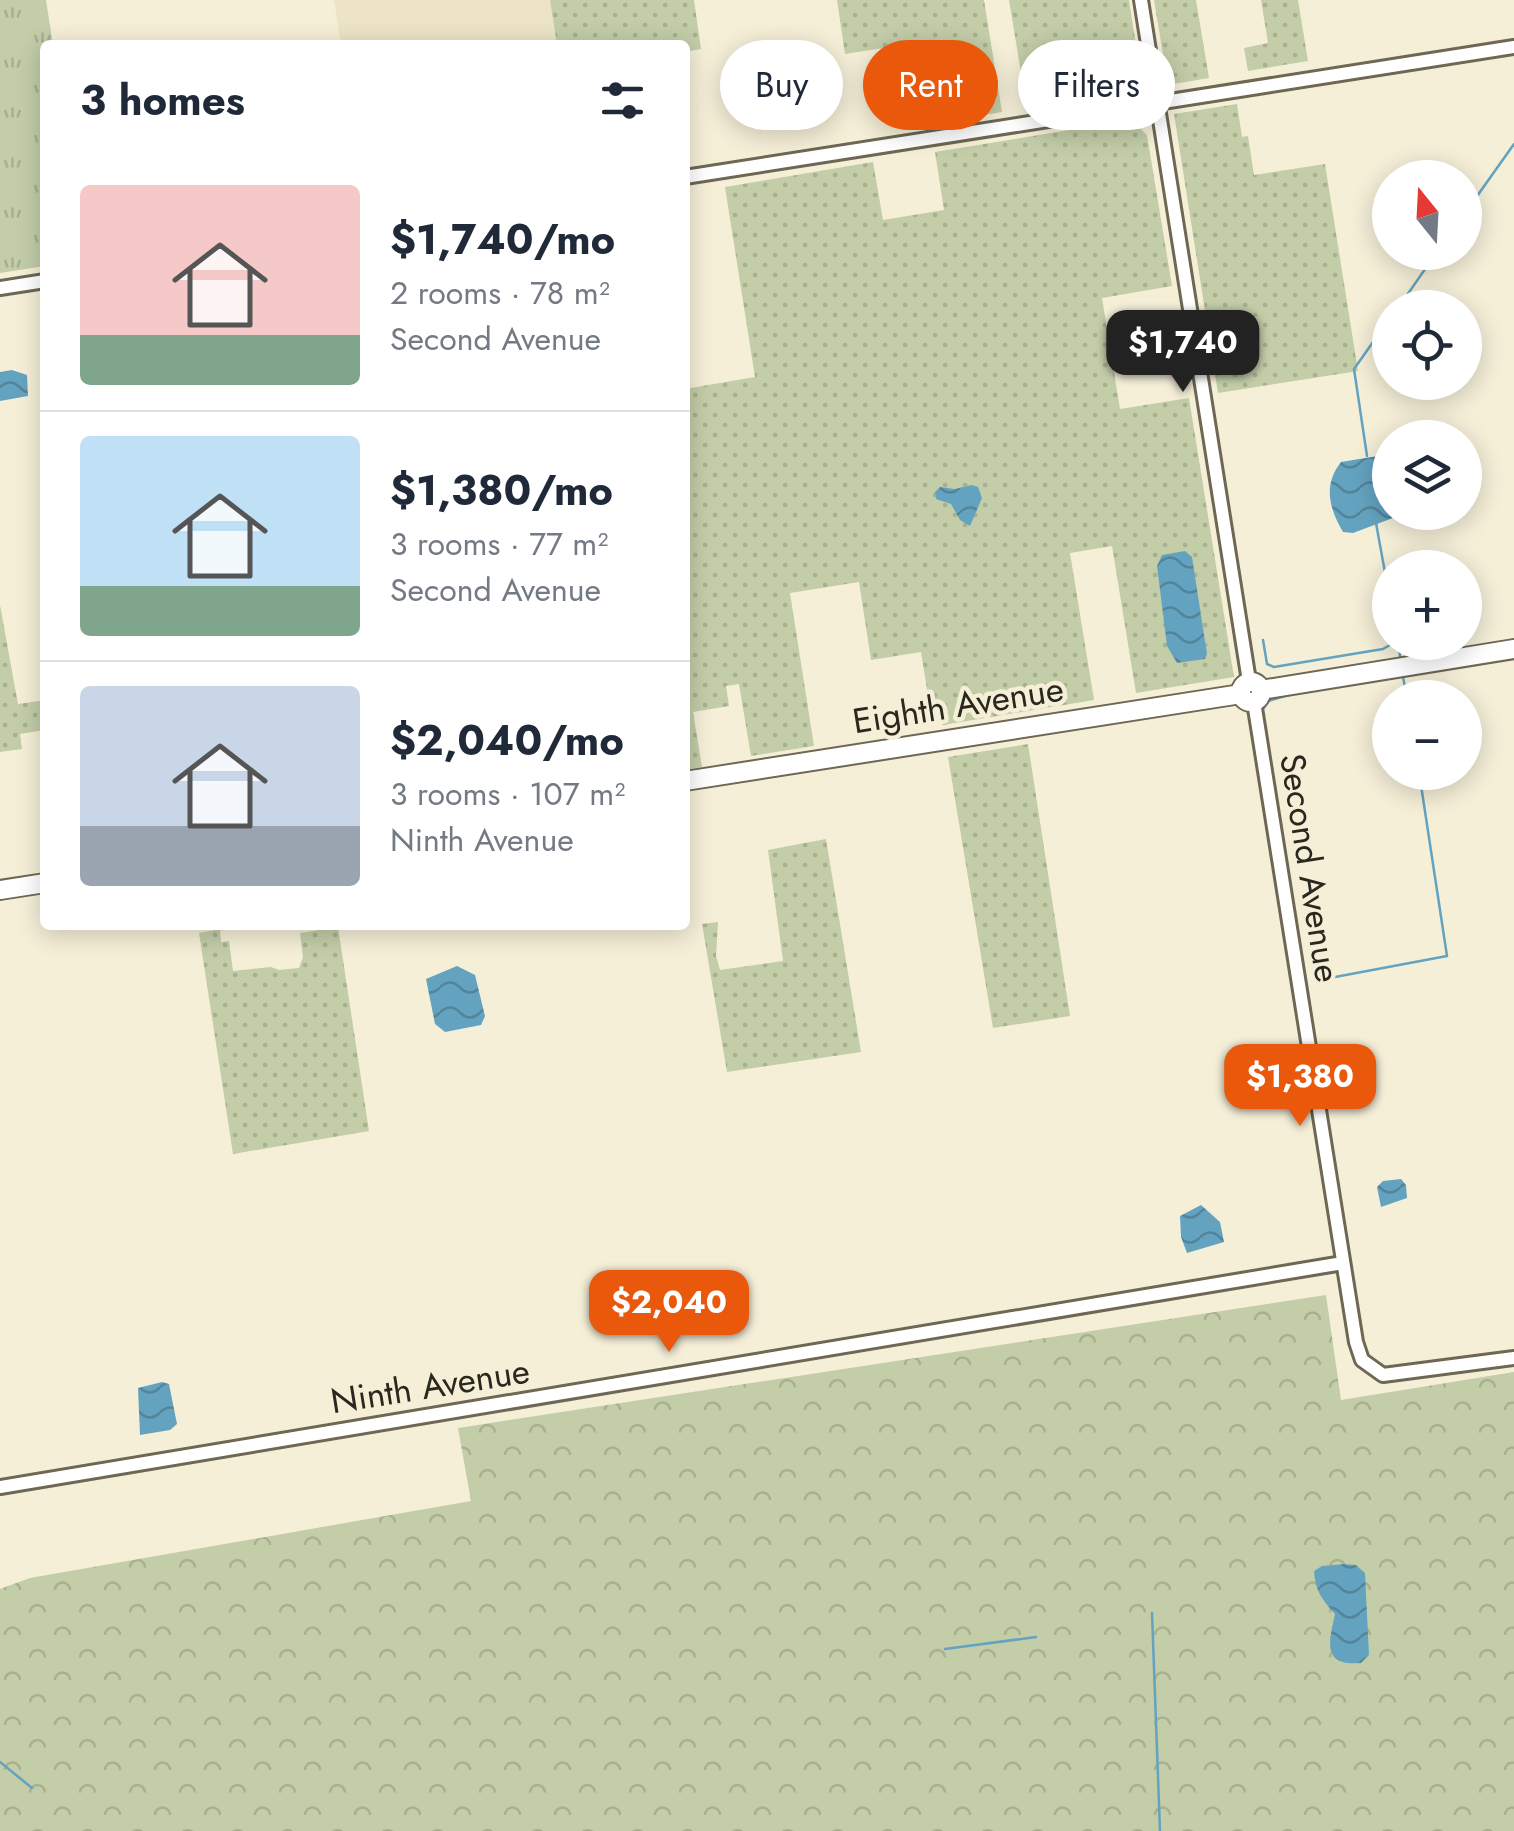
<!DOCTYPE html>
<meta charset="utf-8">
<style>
:root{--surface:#fff;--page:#f2f2f3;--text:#1f2937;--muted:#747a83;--line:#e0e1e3;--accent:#ea580c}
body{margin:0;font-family:Jost,sans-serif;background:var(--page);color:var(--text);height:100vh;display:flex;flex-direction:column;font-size:38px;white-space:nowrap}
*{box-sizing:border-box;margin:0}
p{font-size:32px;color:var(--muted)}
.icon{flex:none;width:55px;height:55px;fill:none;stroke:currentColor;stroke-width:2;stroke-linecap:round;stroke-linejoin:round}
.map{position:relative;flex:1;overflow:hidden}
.details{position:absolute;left:40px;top:40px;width:650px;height:890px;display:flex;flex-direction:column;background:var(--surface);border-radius:10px;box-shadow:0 5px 25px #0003}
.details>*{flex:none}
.banner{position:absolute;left:720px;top:40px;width:642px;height:90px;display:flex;gap:20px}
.needle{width:65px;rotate:342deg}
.buttons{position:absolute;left:1372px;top:160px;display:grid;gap:20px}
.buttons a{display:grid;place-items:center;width:110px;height:110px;border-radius:50%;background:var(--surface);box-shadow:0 5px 25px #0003;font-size:50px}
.price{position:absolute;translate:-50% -85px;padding:0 22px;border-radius:20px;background:var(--accent);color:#fff;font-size:32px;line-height:65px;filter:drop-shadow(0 2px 5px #0008)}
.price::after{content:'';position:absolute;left:50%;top:60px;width:30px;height:22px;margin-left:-15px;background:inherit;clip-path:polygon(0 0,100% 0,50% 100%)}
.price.selected{background:#222;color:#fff}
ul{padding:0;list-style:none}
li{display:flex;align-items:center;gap:30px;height:250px;padding:0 40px}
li+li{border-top:2px solid var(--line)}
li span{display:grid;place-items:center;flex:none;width:280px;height:200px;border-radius:10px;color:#555}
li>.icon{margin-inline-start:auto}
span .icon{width:120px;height:120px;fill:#fffc;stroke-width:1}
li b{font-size:42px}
h2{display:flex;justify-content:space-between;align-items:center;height:120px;padding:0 40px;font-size:42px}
.tag{padding:0 35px;border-radius:45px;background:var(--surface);box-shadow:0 5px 25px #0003;font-size:35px;line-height:90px}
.tag.selected{background:var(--accent);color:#fff}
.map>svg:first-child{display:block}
.built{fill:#ece4c5}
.grass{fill:url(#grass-dots)}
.forest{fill:url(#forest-crowns)}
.park{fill:url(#park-tufts)}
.water{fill:url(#water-waves)}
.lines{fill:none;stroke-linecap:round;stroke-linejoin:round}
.stream{stroke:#64a3c0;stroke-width:2.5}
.minor-casing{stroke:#6d6753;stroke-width:18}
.major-casing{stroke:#6d6753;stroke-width:22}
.minor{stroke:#fff;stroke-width:12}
.major{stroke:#fff;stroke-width:18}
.labels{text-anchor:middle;stroke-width:9;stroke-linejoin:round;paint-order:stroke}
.street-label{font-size:35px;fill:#29271e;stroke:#f5efd8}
</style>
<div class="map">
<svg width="1514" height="1831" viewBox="0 0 1514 1831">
<defs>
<pattern id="grass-dots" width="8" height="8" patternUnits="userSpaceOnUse" patternTransform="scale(2.5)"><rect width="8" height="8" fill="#c3cda8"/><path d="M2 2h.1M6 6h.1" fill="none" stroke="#a8b090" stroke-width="1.8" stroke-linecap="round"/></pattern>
<pattern id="forest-crowns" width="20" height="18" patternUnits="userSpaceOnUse" patternTransform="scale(2.5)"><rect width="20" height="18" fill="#c3cda8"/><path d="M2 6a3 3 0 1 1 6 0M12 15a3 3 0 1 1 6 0" fill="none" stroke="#a8b090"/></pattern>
<pattern id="park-tufts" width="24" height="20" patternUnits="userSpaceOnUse" patternTransform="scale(2.5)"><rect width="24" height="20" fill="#c3cda8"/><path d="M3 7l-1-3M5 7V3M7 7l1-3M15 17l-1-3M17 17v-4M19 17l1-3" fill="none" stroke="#a8b090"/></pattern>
<pattern id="water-waves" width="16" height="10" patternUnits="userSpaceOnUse" patternTransform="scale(2.5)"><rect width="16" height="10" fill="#64a3c0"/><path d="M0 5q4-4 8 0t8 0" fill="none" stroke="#52859b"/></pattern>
</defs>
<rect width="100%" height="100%" fill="#f5efd8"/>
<path class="built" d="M 334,0 L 550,0 L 557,45 L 341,45 Z"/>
<g class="grass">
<path d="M 550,0 L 694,0 L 701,49 L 685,52 L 685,45 L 557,45 Z"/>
<path d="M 837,0 L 984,0 L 1002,112 L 922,125 L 909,44 L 845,54 Z"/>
<path d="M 1009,0 L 1129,0 L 1143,90 L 1027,109 Z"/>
<path d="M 1154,0 L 1196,0 L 1209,78 L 1168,85 Z"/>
<path d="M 1261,0 L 1298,0 L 1308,61 L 1248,71 L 1244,48 L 1268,43 Z"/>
<path d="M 1237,104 L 1242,137 L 1248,136 L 1254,175 L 1325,164 L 1358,371 L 1218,393 L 1174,114 Z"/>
<path d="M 1131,120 L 1147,135 L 1172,286 L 1102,298 L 1120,409 L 1189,398 L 1234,677 L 1136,693 L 1112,546 L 1070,553 L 1094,700 L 943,725 L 938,719 L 932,720 L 921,652 L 871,660 L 859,582 L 790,593 L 814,746 L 751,756 L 739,684 L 726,686 L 729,706 L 693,712 L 702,767 L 685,770 L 685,389 L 755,377 L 725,187 L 873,162 L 883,220 L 944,210 L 935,152 Z"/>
<path d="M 0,605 L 18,704 L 45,700 L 45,730 L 20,734 L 22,749 L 0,752 Z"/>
<path d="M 1028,744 L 1070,1016 L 993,1028 L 948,757 Z"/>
<path d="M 826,839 L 861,1052 L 727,1072 L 702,924 L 718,922 L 716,956 L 720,970 L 783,961 L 768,850 Z"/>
<path d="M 338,927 L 369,1131 L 233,1154 L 199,933 L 220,929 L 221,942 L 229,941 L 233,971 L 271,967 L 279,970 L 299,968 L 303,957 L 300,933 Z"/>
</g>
<path class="forest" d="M 1326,1295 L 1341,1400 L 1514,1372 L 1514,1831 L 0,1831 L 0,1589 L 30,1578 L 471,1501 L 458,1428 Z"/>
<path class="park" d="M 0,0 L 46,0 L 53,45 L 45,45 L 45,266 L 0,273 Z"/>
<g class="water">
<path d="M 12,370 L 27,375 L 28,396 L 0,401 L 0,372 Z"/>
<path d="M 1390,454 L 1390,512 L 1406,513 L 1353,533 L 1343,532 C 1329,508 1323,485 1341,462 Z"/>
<path d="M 972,485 L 978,487 L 982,498 L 970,526 L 960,520 L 951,504 L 936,499 L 935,492 L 940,487 L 955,489 Z"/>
<path d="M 1185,551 L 1192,557 L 1207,654 L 1205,659 L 1177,663 L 1167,646 L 1157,566 L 1162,555 Z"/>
<path d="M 457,966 L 475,975 L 485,1016 L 481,1025 L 445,1032 L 435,1024 L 426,979 Z"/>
<path d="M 1401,1179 L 1406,1185 L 1407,1198 L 1381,1207 L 1377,1187 L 1383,1181 Z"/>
<path d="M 1201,1205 L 1220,1222 L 1224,1242 L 1187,1253 L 1181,1237 L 1180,1216 Z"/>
<path d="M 162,1382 L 169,1384 L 177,1424 L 170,1430 L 140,1435 L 138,1388 Z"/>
<path d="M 1344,1564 L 1356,1565 L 1365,1573 L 1369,1655 L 1361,1663 C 1320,1667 1330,1638 1335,1614 C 1322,1600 1315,1590 1314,1571 L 1322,1566 Z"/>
</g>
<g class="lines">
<g class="stream">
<path d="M 1465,213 L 1514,144"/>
<path d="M 1398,308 L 1437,252"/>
<path d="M 1367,456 L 1354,369 L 1390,318"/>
<path d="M 1376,523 L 1390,600"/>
<path d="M 1263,640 L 1267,664 L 1274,667 L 1383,649 L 1395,642"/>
<path d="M 1398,642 L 1400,656"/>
<path d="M 1403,677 L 1407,698"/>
<path d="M 1264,708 L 1268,701 L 1292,694"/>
<path d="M 1319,980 L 1447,956 L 1419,772"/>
<path d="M 1152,1613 L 1160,1831"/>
<path d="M 945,1649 L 1036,1637"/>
<path d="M 0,1762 L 32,1788"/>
</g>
<defs>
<g id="minor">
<path d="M 1141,0 L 1249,681"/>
<path d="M 685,177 L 1514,47"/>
<path d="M 0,288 L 45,281"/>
<path d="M 1254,702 L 1356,1342 L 1362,1360 L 1383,1375 L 1514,1358"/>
<path d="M 0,1487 L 1343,1263"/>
</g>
<g id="major">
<circle cx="1251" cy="692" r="10"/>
<path d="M 1261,690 L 1514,649"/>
<path d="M 685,781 L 1241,694"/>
<path d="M 0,890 L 45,883"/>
</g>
</defs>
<use href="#minor" class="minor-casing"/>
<use href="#major" class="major-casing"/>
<use href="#minor" class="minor"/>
<use href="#major" class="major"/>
</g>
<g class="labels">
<g class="street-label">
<text transform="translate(958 705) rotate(-9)" y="12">Eighth Avenue</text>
<text transform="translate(1310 868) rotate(81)" y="12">Second Avenue</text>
<text transform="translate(430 1386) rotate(-9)" y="12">Ninth Avenue</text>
</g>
</g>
</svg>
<div class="buttons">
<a><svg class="needle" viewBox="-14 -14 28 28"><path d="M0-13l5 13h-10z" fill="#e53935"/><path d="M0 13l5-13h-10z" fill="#747a83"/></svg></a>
<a><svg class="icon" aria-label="locate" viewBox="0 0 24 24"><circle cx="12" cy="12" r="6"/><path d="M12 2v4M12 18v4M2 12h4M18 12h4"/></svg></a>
<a><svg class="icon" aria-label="layers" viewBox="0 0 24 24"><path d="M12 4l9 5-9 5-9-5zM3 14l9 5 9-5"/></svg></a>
<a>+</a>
<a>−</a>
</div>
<b class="price selected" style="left:1183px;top:395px">$1,740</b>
<b class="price" style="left:1300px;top:1129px">$1,380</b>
<b class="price" style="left:669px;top:1355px">$2,040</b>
<div class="banner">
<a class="tag">Buy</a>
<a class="tag selected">Rent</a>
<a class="tag">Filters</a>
</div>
<section class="details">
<h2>3 homes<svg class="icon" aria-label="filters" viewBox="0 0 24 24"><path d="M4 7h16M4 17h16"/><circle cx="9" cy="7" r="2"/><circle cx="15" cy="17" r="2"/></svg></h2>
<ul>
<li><span style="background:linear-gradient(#f6c9c9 75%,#7fa58c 0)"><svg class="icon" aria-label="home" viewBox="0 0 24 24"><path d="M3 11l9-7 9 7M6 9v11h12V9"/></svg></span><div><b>$1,740/mo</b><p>2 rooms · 78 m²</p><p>Second Avenue</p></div></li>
<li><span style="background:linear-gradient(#bfe0f5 75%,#7fa58c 0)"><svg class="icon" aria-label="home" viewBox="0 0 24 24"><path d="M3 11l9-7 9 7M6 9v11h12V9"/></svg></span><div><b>$1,380/mo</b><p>3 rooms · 77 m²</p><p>Second Avenue</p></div></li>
<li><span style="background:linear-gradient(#c9d6e8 70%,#9aa5b1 0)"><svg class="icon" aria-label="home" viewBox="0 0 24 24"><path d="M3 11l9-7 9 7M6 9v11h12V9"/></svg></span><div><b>$2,040/mo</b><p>3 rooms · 107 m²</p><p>Ninth Avenue</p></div></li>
</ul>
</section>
</div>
